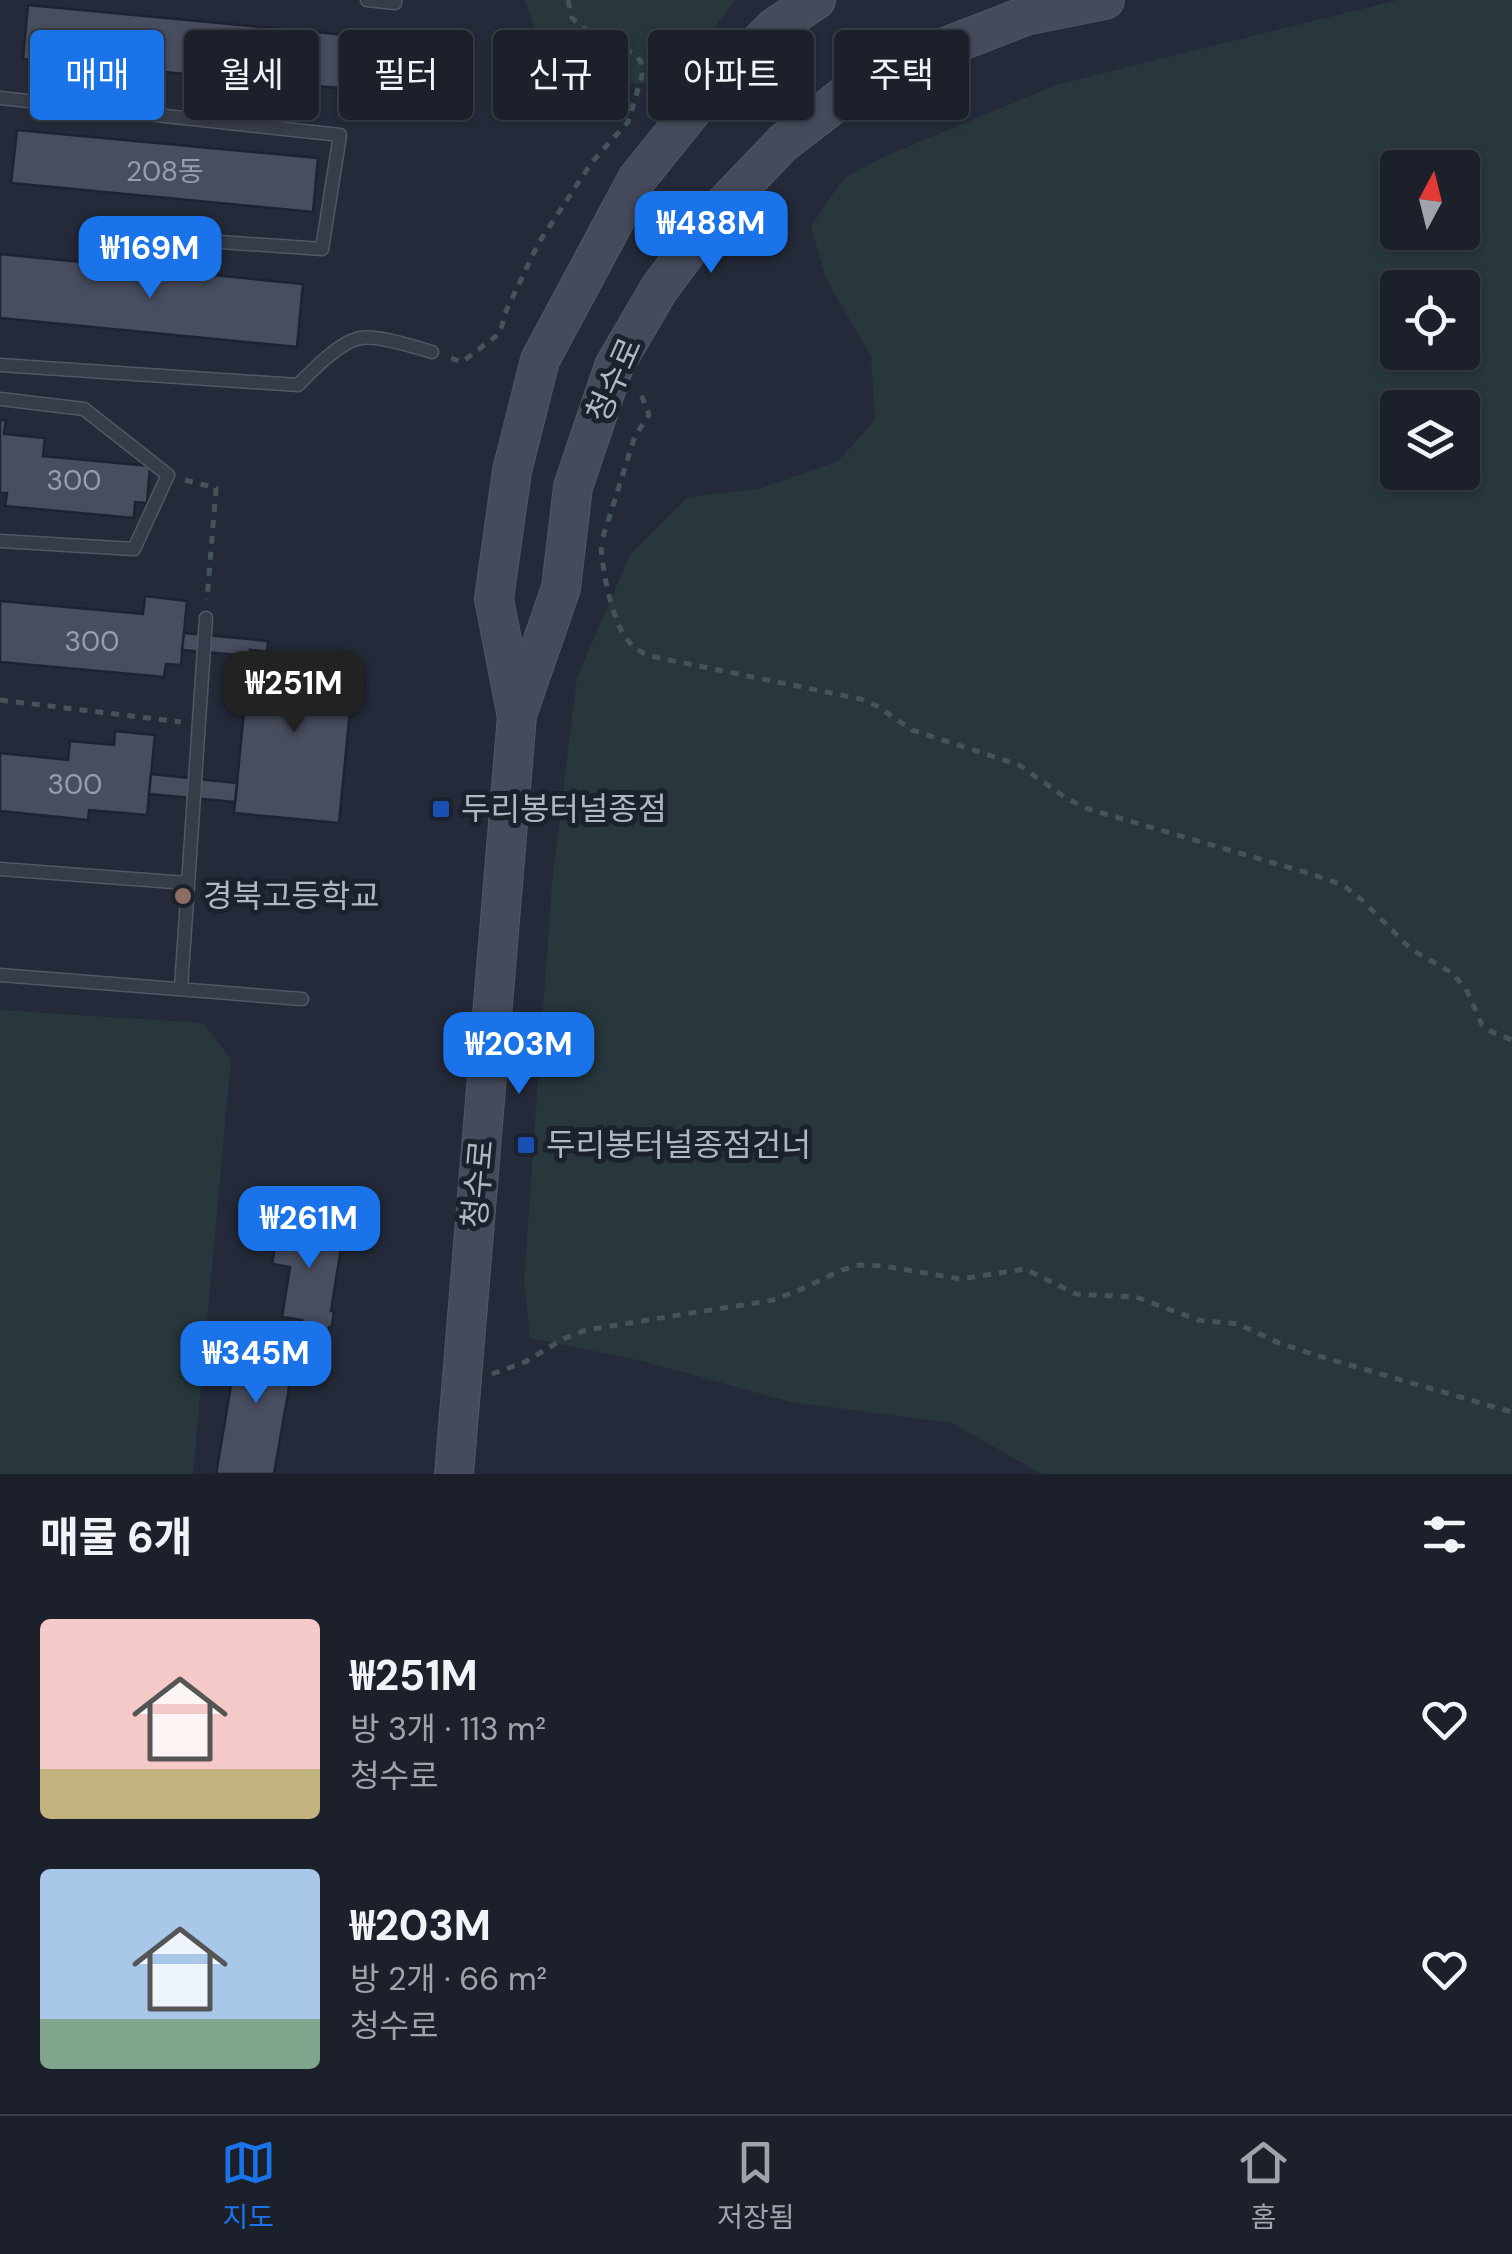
<!DOCTYPE html>
<html lang="ko">
<meta charset="utf-8">
<style>
:root{--surface:#1b202b;--page:#282d37;--text:#f1f3f6;--muted:#a0a3a9;--line:#393e47;--accent:#1a73e8}
body{margin:0;font-family:"DM Sans","Noto Sans KR",sans-serif;background:var(--page);color:var(--text);height:100vh;display:flex;flex-direction:column;font-size:38px;white-space:nowrap}
*{box-sizing:border-box;margin:0}
p{font-size:32px;color:var(--muted)}
.icon{flex:none;width:55px;height:55px;fill:none;stroke:currentColor;stroke-width:2;stroke-linecap:round;stroke-linejoin:round}
.map{position:relative;height:1474px;overflow:hidden}
.drawer{display:flex;flex-direction:column;background:var(--surface);flex:1}
.drawer>*{flex:none}
.banner{position:absolute;left:30px;top:30px;width:1000px;height:90px;display:flex;gap:20px}
.needle{width:65px;rotate:7deg}
.buttons{position:absolute;left:1380px;top:150px;display:grid;gap:20px}
.buttons a{display:grid;place-items:center;width:100px;height:100px;border-radius:10px;background:var(--surface);box-shadow:0 2px 8px #0004,0 0 0 2px var(--line);font-size:50px}
.price{position:absolute;translate:-50% -85px;padding:0 22px;border-radius:20px;background:var(--accent);color:#fff;font-size:32px;line-height:65px;filter:drop-shadow(0 2px 5px #0008)}
.price::after{content:'';position:absolute;left:50%;top:60px;width:30px;height:22px;margin-left:-15px;background:inherit;clip-path:polygon(0 0,100% 0,50% 100%)}
.price.on{background:#222;color:#fff}
ul{padding:0;list-style:none}
li{display:flex;align-items:center;gap:30px;height:250px;padding:0 40px}
li span{display:grid;place-items:center;flex:none;width:280px;height:200px;border-radius:10px;color:#555}
li>.icon{margin-inline-start:auto}
span .icon{width:120px;height:120px;fill:#fffc;stroke-width:1}
li b{font-size:42px}
h2{display:flex;justify-content:space-between;align-items:center;height:120px;padding:0 40px;font-size:42px}
.pill{padding:0 35px;border-radius:10px;background:var(--surface);box-shadow:0 2px 8px #0004,0 0 0 2px var(--line);font-size:35px;line-height:90px}
.pill.on{background:var(--accent);color:#fff}
.tabs{display:flex;justify-content:space-around;align-items:center;height:140px;border-top:2px solid var(--line);background:var(--surface);font-size:28px;color:var(--muted)}
.tabs a{display:grid;justify-items:center;gap:5px}
.tabs .on{color:var(--accent)}
.map>svg:first-child{display:block}
.green{fill:#27373b;fill-rule:evenodd}
.building{fill:#484d5f;stroke:#1e2330;stroke-width:2.5}
.lines{fill:none;stroke-linecap:round;stroke-linejoin:round}
.service-casing{stroke:#525764;stroke-width:15}
.secondary-casing{stroke:#525764;stroke-width:40}
.path{stroke:#455459;stroke-width:5;stroke-dasharray:8 8;stroke-linecap:butt}
.service{stroke:#373c49;stroke-width:12}
.secondary{stroke:#454b5c;stroke-width:38}
.transit-dot{fill:#1a4fb4;stroke:#1c212e;stroke-width:4}
.education-dot{fill:#8d6e63;stroke:#1c212e;stroke-width:4}
.labels{text-anchor:middle;stroke-width:10;stroke-linejoin:round;paint-order:stroke}
.number-label{font-size:28px;fill:#989cac}
.street-label{font-size:32px;fill:#b2b7c5;stroke:#1c212e}
.poi-label{font-size:32px;fill:#b2b7c5;stroke:#1c212e;text-anchor:start}
</style>
<div class="map">
<svg width="1512" height="1474" viewBox="0 0 1512 1474">
<rect width="100%" height="100%" fill="#242a39"/>
<g class="green">
<path d="M 525,0 L 736,0 L 666,88 L 548,68 Z"/>
<path d="M 1398,0 L 1512,0 L 1512,1474 L 1042,1474 L 952,1423 L 790,1402 L 642,1361 L 530,1338 L 524,1280 L 552,882 L 577,677 L 630,555 L 688,497 L 759,489 L 838,461 L 875,420 L 871,356 L 826,279 L 811,226 L 843,179 L 881,158 L 1056,85 ZM 1398,168 L 1462,168 L 1462,232 L 1398,232 ZM 1398,288 L 1462,288 L 1462,352 L 1398,352 ZM 1398,408 L 1462,408 L 1462,472 L 1398,472 Z"/>
<path d="M 0,1010 L 203,1023 L 231,1059 L 193,1474 L 0,1474 Z"/>
</g>
<g class="building">
<path d="M 28,5 L 452,45 L 447,98 L 23,59 Z"/>
<path d="M 17,130 L 318,158 L 313,212 L 11,183 Z"/>
<path d="M 0,254 L 303,284 L 297,347 L 0,318 Z"/>
<path d="M 0,420 L 6,420 L 4,434 L 45,438 L 43,456 L 150,466 L 147,503 L 135,502 L 134,518 L 5,506 L 7,493 L 0,493 Z"/>
<path d="M 145,596 L 187,601 L 181,665 L 166,664 L 164,677 L 0,662 L 0,601 L 143,614 Z"/>
<path d="M 184,633 L 268,641 L 267,652 L 250,650 L 249,656 L 182,650 Z"/>
<path d="M 250,650 L 355,660 L 339,823 L 234,813 Z"/>
<path d="M 115,731 L 155,735 L 147,815 L 89,810 L 88,820 L 0,811 L 0,753 L 68,760 L 70,741 L 114,745 Z"/>
<path d="M 151,774 L 237,783 L 235,802 L 149,794 Z"/>
<path d="M 281,1209 L 330,1217 L 327,1233 L 343,1236 L 331,1311 L 334,1311 L 332,1327 L 329,1327 L 327,1342 L 299,1338 L 302,1320 L 282,1317 L 290,1267 L 272,1264 Z"/>
<path d="M 240,1333 L 297,1342 L 274,1474 L 216,1474 Z"/>
</g>
<g class="lines">
<defs>
<g id="service">
<path d="M 367,0 L 395,3 L 395,0"/>
<path d="M 0,98 L 340,135 L 322,249 L 118,235"/>
<path d="M 0,365 L 298,385 C 312,371 340,341 361,338 C 378,335 415,347 432,352"/>
<path d="M 0,399 L 84,409 L 168,475 L 134,549 L 0,541"/>
<path d="M 0,869 L 187,883"/>
<path d="M 0,975 L 302,999"/>
<path d="M 181,988 L 206,618"/>
</g>
<g id="secondary">
<path d="M 516,712 L 494,599 L 512,471 L 540,360 L 637,179 L 695,107 L 775,27 L 816,0"/>
<path d="M 454,1474 L 517,715 L 561,588 L 573,487 L 614,366 L 659,289 L 714,215 L 783,143 L 860,84 L 943,48 L 1025,16 L 1105,0"/>
</g>
</defs>
<use href="#service" class="service-casing"/>
<use href="#secondary" class="secondary-casing"/>
<g class="path">
<path d="M 451,358 L 462,362 L 500,333 L 506,311 L 538,244 L 592,162 L 628,122 L 642,76 L 641,62 L 635,54 L 583,28 L 572,18 L 568,0"/>
<path d="M 185,480 L 216,488 L 207,600"/>
<path d="M 603,537 L 635,436 L 649,415 L 641,394"/>
<path d="M 601,547 C 603,573 612,624 630,643 C 637,652 648,655 659,658 L 861,699 L 877,706 L 912,730 L 1019,765 L 1066,798 L 1088,809 L 1308,873 L 1343,885 L 1362,900 L 1411,949 L 1452,973 L 1466,989 L 1482,1025 L 1490,1031 L 1512,1040"/>
<path d="M 0,700 L 181,722"/>
<path d="M 492,1374 L 525,1362 L 563,1339 L 586,1330 L 773,1300 L 797,1291 L 842,1270 L 860,1265 L 883,1266 L 961,1279 L 1025,1269 L 1076,1294 L 1136,1297 L 1198,1320 L 1238,1324 L 1279,1343 L 1315,1355 L 1512,1412"/>
</g>
<use href="#service" class="service"/>
<use href="#secondary" class="secondary"/>
</g>
<g class="transit-dot">
<rect x="431" y="799" width="20" height="20" rx="5"/>
<rect x="516" y="1135" width="20" height="20" rx="5"/>
</g>
<circle class="education-dot" cx="183" cy="896" r="10"/>
<g class="labels">
<g class="number-label">
<text x="165" y="181">208동</text>
<text x="74" y="490">300</text>
<text x="92" y="651">300</text>
<text x="75" y="794">300</text>
</g>
<g class="street-label">
<text transform="translate(614 380) rotate(-66)" y="11">청수로</text>
<text transform="translate(478 1184) rotate(-85)" y="11">청수로</text>
</g>
<g class="poi-label">
<text x="461" y="820">두리봉터널종점</text>
<text x="203" y="907">경북고등학교</text>
<text x="546" y="1156">두리봉터널종점건너</text>
</g>
</g>
</svg>
<div class="buttons">
<a><svg class="needle" viewBox="-14 -14 28 28"><path d="M0-13l5 13h-10z" fill="#e53935"/><path d="M0 13l5-13h-10z" fill="#a0a3a9"/></svg></a>
<a><svg class="icon" aria-label="locate" viewBox="0 0 24 24"><circle cx="12" cy="12" r="6"/><path d="M12 2v4M12 18v4M2 12h4M18 12h4"/></svg></a>
<a><svg class="icon" aria-label="layers" viewBox="0 0 24 24"><path d="M12 4l9 5-9 5-9-5zM3 14l9 5 9-5"/></svg></a>
</div>
<b class="price" style="left:711px;top:276px">₩488M</b>
<b class="price" style="left:150px;top:301px">₩169M</b>
<b class="price on" style="left:294px;top:736px">₩251M</b>
<b class="price" style="left:519px;top:1097px">₩203M</b>
<b class="price" style="left:309px;top:1271px">₩261M</b>
<b class="price" style="left:256px;top:1406px">₩345M</b>
<div class="banner">
<a class="pill on">매매</a>
<a class="pill">월세</a>
<a class="pill">필터</a>
<a class="pill">신규</a>
<a class="pill">아파트</a>
<a class="pill">주택</a>
</div>
</div>
<section class="drawer">
<h2>매물 6개<svg class="icon" aria-label="filters" viewBox="0 0 24 24"><path d="M4 7h16M4 17h16"/><circle cx="9" cy="7" r="2"/><circle cx="15" cy="17" r="2"/></svg></h2>
<ul>
<li><span style="background:linear-gradient(#f6c9c9 75%,#c2b280 0)"><svg class="icon" aria-label="home" viewBox="0 0 24 24"><path d="M3 11l9-7 9 7M6 9v11h12V9"/></svg></span><div><b>₩251M</b><p>방 3개 · 113 m²</p><p>청수로</p></div><svg class="icon" aria-label="heart" viewBox="0 0 24 24"><path d="M12 20l-8-8c-3-5 5-10 8-4 3-6 11-1 8 4z"/></svg></li>
<li><span style="background:linear-gradient(#a9c7e8 75%,#7fa58c 0)"><svg class="icon" aria-label="home" viewBox="0 0 24 24"><path d="M3 11l9-7 9 7M6 9v11h12V9"/></svg></span><div><b>₩203M</b><p>방 2개 · 66 m²</p><p>청수로</p></div><svg class="icon" aria-label="heart" viewBox="0 0 24 24"><path d="M12 20l-8-8c-3-5 5-10 8-4 3-6 11-1 8 4z"/></svg></li>
</ul>
</section>
<nav class="tabs">
<a class="on"><svg class="icon" aria-label="map" viewBox="0 0 24 24"><path d="M3 6l6-2 6 2 6-2v14l-6 2-6-2-6 2zM9 4v14M15 6v14"/></svg>지도</a>
<a><svg class="icon" aria-label="saved" viewBox="0 0 24 24"><path d="M7 4h10v16l-5-4-5 4z"/></svg>저장됨</a>
<a><svg class="icon" aria-label="home" viewBox="0 0 24 24"><path d="M3 11l9-7 9 7M6 9v11h12V9"/></svg>홈</a>
</nav>
